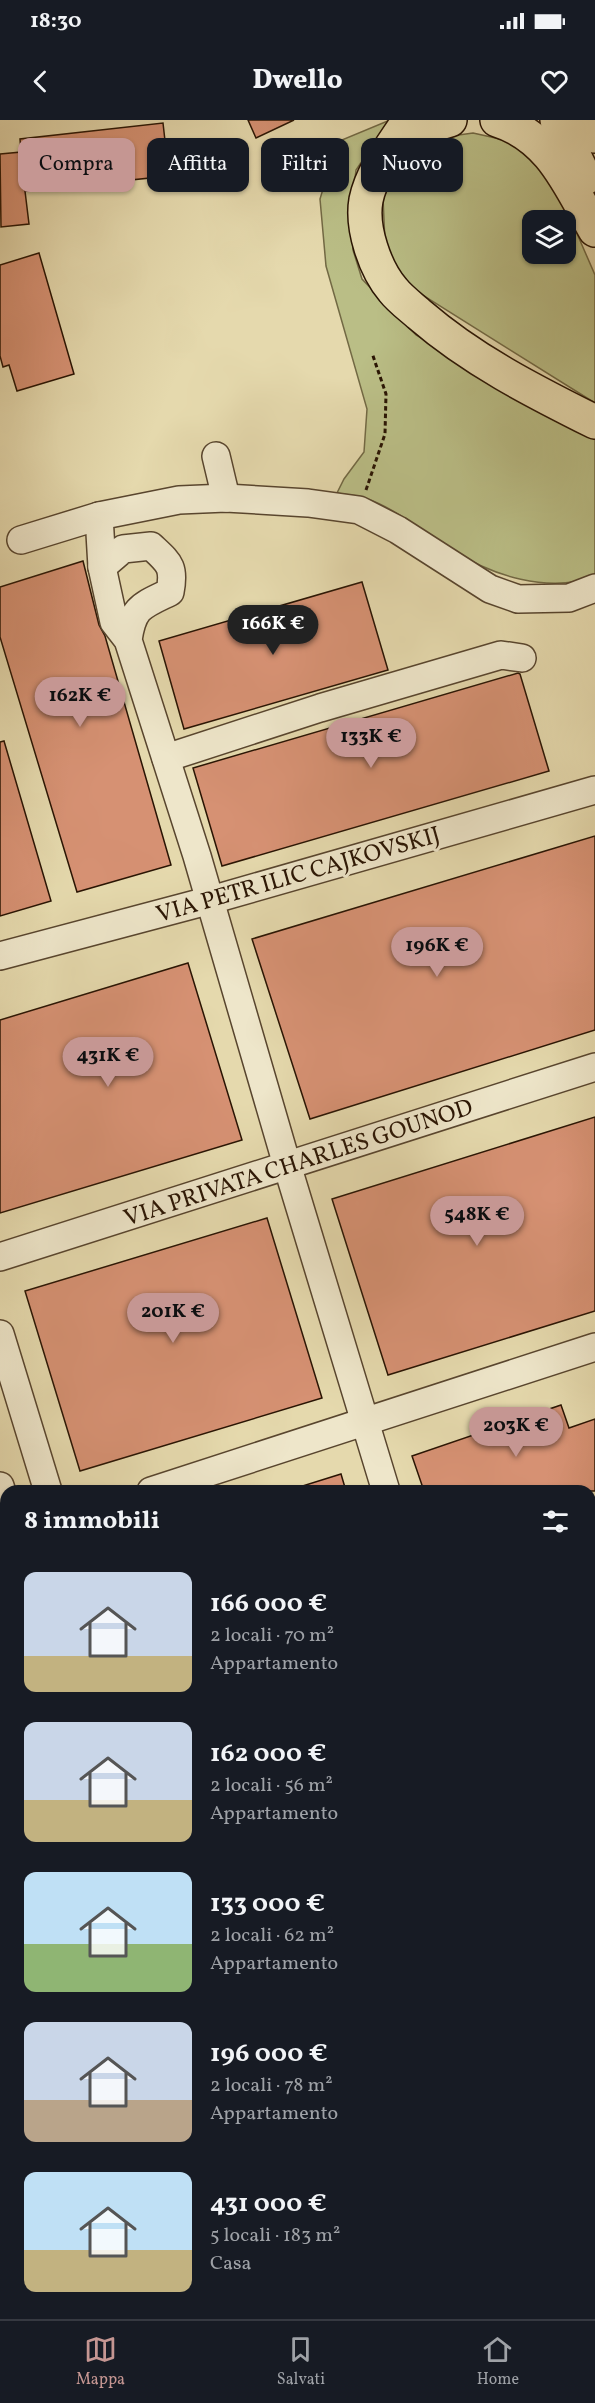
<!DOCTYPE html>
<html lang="it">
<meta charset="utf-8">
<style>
:root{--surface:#171b24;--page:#242831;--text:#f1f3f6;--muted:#9ea1a6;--line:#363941;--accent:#c59692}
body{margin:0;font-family:Vollkorn,serif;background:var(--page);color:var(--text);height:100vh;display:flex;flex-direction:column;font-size:22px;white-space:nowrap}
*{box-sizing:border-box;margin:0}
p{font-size:20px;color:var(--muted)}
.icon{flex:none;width:33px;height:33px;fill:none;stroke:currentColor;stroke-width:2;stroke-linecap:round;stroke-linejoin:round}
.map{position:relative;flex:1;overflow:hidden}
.side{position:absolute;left:0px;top:1365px;width:596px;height:834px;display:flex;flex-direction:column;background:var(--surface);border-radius:18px 18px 0 0;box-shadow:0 2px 4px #0004}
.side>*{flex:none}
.hud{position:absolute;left:18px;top:18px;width:560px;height:54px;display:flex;gap:12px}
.fabs{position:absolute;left:522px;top:90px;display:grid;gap:12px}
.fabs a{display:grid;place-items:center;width:54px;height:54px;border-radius:12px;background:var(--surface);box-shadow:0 2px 4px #0004;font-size:30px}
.price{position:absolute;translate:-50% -51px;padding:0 14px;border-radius:21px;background:var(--accent);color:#111;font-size:20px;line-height:39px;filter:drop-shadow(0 2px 3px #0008)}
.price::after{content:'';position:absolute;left:50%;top:36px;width:18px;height:14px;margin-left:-9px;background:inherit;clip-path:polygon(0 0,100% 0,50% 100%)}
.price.current{background:#222;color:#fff}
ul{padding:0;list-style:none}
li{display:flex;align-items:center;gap:18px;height:150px;padding:0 24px}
li span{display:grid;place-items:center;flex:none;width:168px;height:120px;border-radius:12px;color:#555}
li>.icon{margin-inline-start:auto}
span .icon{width:72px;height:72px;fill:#fffc;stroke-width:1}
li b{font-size:26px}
h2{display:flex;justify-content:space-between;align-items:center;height:72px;padding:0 24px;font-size:26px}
.pill{padding:0 21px;border-radius:12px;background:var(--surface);box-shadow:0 2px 4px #0004;font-size:21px;line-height:54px}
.pill.current{background:var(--accent);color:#111}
.status{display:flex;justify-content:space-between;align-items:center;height:42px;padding:0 30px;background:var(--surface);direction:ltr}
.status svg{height:16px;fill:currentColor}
header{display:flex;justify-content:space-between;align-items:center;height:78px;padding:0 24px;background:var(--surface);font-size:27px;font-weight:800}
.tab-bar{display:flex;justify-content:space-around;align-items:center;height:84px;border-top:2px solid var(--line);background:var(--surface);font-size:16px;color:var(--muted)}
.tab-bar a{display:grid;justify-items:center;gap:3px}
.tab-bar .current{color:var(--accent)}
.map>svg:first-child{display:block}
.green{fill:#babe86;stroke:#726944;stroke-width:1.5;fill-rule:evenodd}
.building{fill:#d69173;stroke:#291403;stroke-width:1.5}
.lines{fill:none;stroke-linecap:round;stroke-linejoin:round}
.minor-casing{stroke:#58452e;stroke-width:30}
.highway-casing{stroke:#291403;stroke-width:36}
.path{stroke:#291403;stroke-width:3;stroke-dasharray:4.5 3;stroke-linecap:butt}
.minor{stroke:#eee6ca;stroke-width:27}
.highway{stroke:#e5d9ad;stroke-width:33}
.labels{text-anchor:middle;stroke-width:6;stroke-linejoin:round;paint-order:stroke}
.street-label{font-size:24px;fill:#291403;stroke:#eee6ca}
</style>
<div class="status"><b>18:30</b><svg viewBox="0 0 49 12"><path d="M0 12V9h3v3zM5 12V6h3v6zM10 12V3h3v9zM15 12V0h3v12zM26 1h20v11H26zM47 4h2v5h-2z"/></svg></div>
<header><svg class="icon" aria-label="back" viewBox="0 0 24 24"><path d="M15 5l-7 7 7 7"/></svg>Dwello<svg class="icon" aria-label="heart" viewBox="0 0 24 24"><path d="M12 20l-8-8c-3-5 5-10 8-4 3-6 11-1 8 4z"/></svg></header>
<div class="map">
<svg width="595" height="2199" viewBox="0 0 595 2199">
<rect width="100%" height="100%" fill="#e5d9ad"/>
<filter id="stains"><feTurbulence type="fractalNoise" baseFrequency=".00333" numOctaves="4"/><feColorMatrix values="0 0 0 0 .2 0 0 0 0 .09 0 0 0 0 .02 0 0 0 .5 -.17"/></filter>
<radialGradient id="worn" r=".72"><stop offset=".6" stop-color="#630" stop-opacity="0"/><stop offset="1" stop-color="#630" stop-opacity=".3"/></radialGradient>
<g class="green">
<path d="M 390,0 L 356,50 L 351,92 L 353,130 L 362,159 L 416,215 L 595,319 L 595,457 C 546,473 494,456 451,430 C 423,412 397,389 365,378 C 356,375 346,375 337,373 L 344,359 L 364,332 L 367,289 L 326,146 L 320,79 L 337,22 Z"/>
<path d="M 473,13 L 509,21 L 538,40 L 562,79 L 595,155 L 595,283 L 416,171 L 397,149 L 385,122 L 383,78 L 406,38 L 437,18 ZM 532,100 L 566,100 L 566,134 L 532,134 Z"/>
<path d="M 0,1398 L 6,1417 L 6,1490 L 0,1473 Z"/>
<path d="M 0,1559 L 6,1580 L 6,1653 L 0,1655 Z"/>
<path d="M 0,1817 L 6,1839 L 6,1880 L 0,1882 Z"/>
</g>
<g class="building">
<path d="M 248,0 L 294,0 L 256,18 Z"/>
<path d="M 163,3 L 169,56 L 25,71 L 29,104 L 1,107 L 0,34 L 21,32 L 20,19 Z"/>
<path d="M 39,133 L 74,254 L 17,271 L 9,245 L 3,247 L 0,236 L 0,145 Z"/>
<path d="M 83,441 L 99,505 L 105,516 L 171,745 L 77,772 L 0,517 L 0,467 Z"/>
<path d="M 362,462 L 388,550 L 184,609 L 159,521 Z"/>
<path d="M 518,553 L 520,554 L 549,651 L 222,746 L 193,648 Z"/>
<path d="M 4,621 L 51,781 L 0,796 L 0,622 Z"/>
<path d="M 595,716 L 595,910 L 310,999 L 252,819 Z"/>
<path d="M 188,843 L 242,1020 L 0,1093 L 0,900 Z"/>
<path d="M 595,997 L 595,1191 L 388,1255 L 332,1079 Z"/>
<path d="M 267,1098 L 322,1278 L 80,1351 L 25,1171 Z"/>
<path d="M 561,1285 L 569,1308 L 595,1299 L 595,1371 L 424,1371 L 412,1336 Z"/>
<path d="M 341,1354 L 346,1371 L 296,1371 L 296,1368 Z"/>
</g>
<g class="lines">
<defs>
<g id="minor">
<path d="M 216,336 L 226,378"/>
<path d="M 21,420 L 99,396"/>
<path d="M 102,447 L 99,396 L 179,380 L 226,378 L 308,383 L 359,390 L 398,410 L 490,469 L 518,479 L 569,478 L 595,468"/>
<path d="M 128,520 C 133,487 141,486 170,472 C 175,446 169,443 151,426 L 123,429 L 102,447 L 114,502 L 128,520 L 197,736 L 287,1045 L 386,1371"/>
<path d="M 166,638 L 320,588 L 501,535 L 522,538"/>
<path d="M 0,836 L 211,780 L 595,670"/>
<path d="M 0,1137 L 595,947"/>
<path d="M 0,1214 L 48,1371"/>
<path d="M 0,1366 L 6,1385"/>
<path d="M 151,1371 L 595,1227"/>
<path d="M 590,1496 L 595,1494"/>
<path d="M 0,1514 L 6,1534"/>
<path d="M 590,1702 L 595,1700"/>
<path d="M 0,1892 L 6,1890"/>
<path d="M 326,2193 L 327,2199"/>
</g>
<g id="highway">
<path d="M 409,0 C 393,25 372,51 366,80 C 361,108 375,149 393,170 C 400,179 411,187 420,195 C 472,240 533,271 595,302"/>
<path d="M 497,0 C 551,17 569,65 595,110"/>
<path d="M 557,0 L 585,58"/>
<path d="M 587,0 L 595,16"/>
<path d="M 393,25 L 430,6 L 450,0"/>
</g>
</defs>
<use href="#minor" class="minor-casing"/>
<use href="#highway" class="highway-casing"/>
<path class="path" d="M 366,370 L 385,314 L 386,274 L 372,233"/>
<use href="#minor" class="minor"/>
<use href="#highway" class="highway"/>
</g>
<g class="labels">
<g class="street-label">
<text transform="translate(298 754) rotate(-16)" y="8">VIA PETR ILIC CAJKOVSKIJ</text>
<text transform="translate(298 1042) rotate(-18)" y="8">VIA PRIVATA CHARLES GOUNOD</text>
</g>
</g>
<rect width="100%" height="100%" filter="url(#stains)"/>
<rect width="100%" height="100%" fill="url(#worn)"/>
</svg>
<div class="fabs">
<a><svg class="icon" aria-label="layers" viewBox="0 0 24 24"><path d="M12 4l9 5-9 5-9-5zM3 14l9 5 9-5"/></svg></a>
</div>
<b class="price current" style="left:273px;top:536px">166K €</b>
<b class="price" style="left:80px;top:608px">162K €</b>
<b class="price" style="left:371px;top:649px">133K €</b>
<b class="price" style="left:437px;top:858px">196K €</b>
<b class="price" style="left:108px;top:968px">431K €</b>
<b class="price" style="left:477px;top:1127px">548K €</b>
<b class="price" style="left:173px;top:1224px">201K €</b>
<b class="price" style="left:516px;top:1338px">203K €</b>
<div class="hud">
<a class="pill current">Compra</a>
<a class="pill">Affitta</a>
<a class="pill">Filtri</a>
<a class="pill">Nuovo</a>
</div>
<section class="side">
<h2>8 immobili<svg class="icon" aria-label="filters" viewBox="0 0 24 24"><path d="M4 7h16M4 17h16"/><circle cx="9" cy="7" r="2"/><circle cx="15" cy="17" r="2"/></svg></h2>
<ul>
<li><span style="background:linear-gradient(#c9d6e8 70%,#c2b280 0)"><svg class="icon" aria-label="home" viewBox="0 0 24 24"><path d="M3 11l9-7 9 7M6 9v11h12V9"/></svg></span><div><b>166 000 €</b><p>2 locali · 70 m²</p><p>Appartamento</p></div></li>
<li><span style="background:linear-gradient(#c9d6e8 65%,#c2b280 0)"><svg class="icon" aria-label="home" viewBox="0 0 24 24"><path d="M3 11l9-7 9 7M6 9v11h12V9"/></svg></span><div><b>162 000 €</b><p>2 locali · 56 m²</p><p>Appartamento</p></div></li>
<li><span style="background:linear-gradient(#bfe0f5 60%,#8fb573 0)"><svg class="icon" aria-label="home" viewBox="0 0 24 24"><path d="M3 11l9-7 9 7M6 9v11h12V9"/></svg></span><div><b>133 000 €</b><p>2 locali · 62 m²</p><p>Appartamento</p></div></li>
<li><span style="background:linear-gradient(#c9d6e8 65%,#b9a48a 0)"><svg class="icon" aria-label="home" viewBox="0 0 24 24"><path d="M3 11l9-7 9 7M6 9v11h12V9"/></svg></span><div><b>196 000 €</b><p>2 locali · 78 m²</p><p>Appartamento</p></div></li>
<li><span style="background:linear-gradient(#bfe0f5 65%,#c2b280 0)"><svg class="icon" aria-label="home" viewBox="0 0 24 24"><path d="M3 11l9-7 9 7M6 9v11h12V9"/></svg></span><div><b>431 000 €</b><p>5 locali · 183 m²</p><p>Casa</p></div></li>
</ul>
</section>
</div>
<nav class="tab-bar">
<a class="current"><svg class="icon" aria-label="map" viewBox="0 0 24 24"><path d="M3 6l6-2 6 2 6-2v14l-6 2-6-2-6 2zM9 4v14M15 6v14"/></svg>Mappa</a>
<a><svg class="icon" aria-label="saved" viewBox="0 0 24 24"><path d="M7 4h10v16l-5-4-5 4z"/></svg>Salvati</a>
<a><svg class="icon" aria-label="home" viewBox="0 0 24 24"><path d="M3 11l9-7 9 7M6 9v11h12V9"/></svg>Home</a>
</nav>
